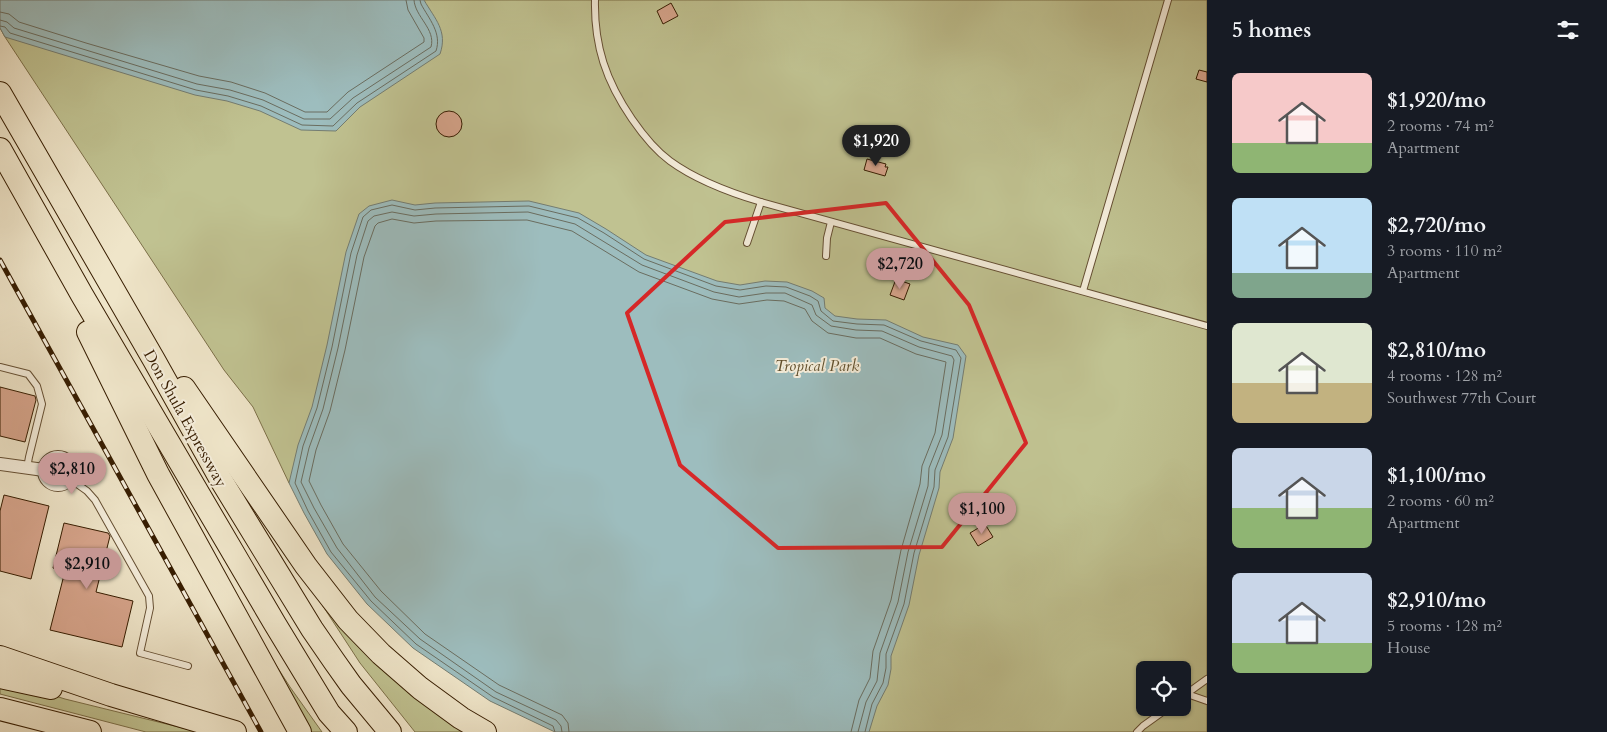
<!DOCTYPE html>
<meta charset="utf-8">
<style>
:root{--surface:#171b24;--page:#20242c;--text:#f1f3f6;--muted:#9ea1a6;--accent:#c59692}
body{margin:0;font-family:Cardo,serif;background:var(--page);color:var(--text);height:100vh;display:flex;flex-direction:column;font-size:19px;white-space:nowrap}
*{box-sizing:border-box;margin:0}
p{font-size:16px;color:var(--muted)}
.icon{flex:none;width:28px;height:28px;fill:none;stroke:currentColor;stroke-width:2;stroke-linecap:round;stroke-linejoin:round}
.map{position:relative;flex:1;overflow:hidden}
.panel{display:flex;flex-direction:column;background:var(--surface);width:400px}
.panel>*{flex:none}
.buttons{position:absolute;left:1136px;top:661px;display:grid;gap:10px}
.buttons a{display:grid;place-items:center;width:55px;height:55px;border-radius:8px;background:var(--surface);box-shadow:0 1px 4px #0004;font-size:25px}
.price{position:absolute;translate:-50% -42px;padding:0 11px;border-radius:18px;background:var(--accent);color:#111;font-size:16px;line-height:32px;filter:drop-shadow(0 1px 2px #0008)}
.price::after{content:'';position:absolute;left:50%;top:30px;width:15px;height:11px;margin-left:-8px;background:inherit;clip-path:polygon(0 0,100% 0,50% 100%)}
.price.on{background:#222;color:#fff}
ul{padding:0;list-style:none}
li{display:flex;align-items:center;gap:15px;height:125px;padding:0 25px}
li span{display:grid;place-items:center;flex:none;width:140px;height:100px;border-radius:8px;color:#555}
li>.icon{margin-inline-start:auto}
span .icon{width:60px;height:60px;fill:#fffc;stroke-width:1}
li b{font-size:21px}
h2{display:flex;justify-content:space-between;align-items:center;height:60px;padding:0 25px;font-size:21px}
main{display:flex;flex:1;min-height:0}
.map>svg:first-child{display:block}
.green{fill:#c0c291;stroke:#7c7049;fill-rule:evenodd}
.water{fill:#9dbdbe;stroke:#747d72}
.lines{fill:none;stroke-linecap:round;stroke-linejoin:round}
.shore{stroke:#6a6d60;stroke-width:1}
.building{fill:#d6a48b;stroke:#371d01}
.lane-casing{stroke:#654f33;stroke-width:8}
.street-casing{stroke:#654f33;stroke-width:14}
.highway-casing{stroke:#371d01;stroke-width:24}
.lane{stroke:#f5eedc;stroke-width:6}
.street{stroke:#f5eedc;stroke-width:12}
.highway{stroke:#efe5c9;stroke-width:22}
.rail-casing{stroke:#371d01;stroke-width:5}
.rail{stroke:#f5eedc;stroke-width:3;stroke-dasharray:9;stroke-linecap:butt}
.marked{fill:none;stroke:#d62828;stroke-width:4;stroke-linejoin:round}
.labels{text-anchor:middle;stroke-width:4;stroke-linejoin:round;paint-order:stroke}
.park-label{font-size:16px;font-style:italic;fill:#604f2c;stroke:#f5eedc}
.street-label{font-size:16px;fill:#371d01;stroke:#f5eedc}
</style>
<main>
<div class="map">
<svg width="1207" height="732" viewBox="0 0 1207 732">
<rect width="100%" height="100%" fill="#efe5c9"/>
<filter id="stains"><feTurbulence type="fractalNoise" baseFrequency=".004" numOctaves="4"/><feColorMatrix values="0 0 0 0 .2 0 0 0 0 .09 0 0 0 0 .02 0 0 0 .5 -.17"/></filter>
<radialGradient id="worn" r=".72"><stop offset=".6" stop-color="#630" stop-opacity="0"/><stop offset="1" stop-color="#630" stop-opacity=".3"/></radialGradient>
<g class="green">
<path d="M 0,0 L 1207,0 L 1207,732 L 560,732 L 289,483 L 253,407 L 224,370 L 5,37 L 0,28 ZM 1145,670 L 1182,670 L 1182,708 L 1145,708 Z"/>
<path d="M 317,597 L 474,732 L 415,732 L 360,663 Z"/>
<path d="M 272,659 L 290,687 L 322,732 L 307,732 Z"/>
<path d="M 0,683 L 49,694 L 65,699 L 199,732 L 146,732 L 0,694 Z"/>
</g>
<g class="water">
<path d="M 0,0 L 424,0 C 435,19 448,31 440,54 L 360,107 L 336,131 L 301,130 L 260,111 L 227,101 L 195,95 L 5,37 L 0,28 Z"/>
<path d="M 392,200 L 415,205 L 435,203 L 529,201 L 579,213 L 606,229 L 646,255 L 717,281 L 740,285 L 765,281 L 787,282 L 812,291 L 824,298 L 825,308 L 835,316 L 857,319 L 886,320 L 923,337 L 958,345 L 966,356 L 953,438 L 940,472 L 939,488 L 919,555 L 909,605 L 891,656 L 891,669 L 888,685 L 877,706 L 869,732 L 555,732 L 490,701 L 413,648 L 367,604 L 327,554 L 304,513 L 289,483 L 298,445 L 312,407 L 327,345 L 346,252 L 359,214 L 369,206 Z"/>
</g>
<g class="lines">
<g class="shore">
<path d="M 0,12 L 9,14 L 19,22 L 86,43 L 199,76 L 231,82 L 265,93 L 305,112 L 327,112 L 348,92 L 424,42 L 424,38 L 408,10 L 406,0"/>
<path d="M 0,20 L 7,22 L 14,28 L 197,84 L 230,90 L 263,100 L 304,119 L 330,119 L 353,98 L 431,47 C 436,29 415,17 414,0"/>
<path d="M 0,26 L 5,27 L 10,33 L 196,90 L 228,96 L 261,106 L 302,125 L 333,126 L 357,103 L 436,51 C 442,33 429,19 421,4 L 420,0"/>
<path d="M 555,732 L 553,726 L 493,697 L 416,644 L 371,601 L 331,552 L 308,511 L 295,483 L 303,446 L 317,408 L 332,347 L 351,253 L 363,217 L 371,210 L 392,205 L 415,210 L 435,208 L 529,206 L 578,218 L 604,233 L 644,259 L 716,286 L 740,290 L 766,286 L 786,287 L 810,296 L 818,301 L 821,311 L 833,321 L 857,324 L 884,325 L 921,341 L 956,350 L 961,358 L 948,437 L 935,470 L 934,487 L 914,553 L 904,604 L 886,654 L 886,668 L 883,683 L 872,704 L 865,732"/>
<path d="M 562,732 L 561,726 L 556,720 L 496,692 L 420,639 L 375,597 L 337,548 L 314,508 L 301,482 L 309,448 L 323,409 L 338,348 L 357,255 L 368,221 L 374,216 L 392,212 L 414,216 L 436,214 L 528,212 L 575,224 L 642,265 L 714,292 L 739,297 L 766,293 L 785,293 L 812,305 L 816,315 L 831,326 L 856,330 L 882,331 L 919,347 L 952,356 L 954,360 L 942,435 L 929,468 L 928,486 L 908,552 L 898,602 L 880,653 L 877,681 L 866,702 L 858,732"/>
<path d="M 569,732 L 568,723 L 562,715 L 499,685 L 425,634 L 381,591 L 343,544 L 321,505 L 309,481 L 316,450 L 330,411 L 345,350 L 364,257 L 375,226 L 378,223 L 392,219 L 414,223 L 436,221 L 527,220 L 572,231 L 639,272 L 712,299 L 739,304 L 767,300 L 784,301 L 805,309 L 812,321 L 828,333 L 856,338 L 880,338 L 916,354 L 946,362 L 935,433 L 922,466 L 920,484 L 901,550 L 891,600 L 873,651 L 870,678 L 859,700 L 851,732"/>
</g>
</g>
<g class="building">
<path d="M 671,3 L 678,16 L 663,24 L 657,11 Z"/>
<path d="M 1199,70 L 1207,72 L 1207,82 L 1196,79 Z"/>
<circle cx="449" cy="124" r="13"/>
<path d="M 867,159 L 886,164 L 885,167 L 888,167 L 885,176 L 864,170 Z"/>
<path d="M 896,279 L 910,284 L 904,300 L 890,295 Z"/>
<path d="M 0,387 L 35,396 L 36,400 L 25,442 L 0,436 Z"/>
<path d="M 4,495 L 49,506 L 31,579 L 0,571 L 0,511 Z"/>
<path d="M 64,523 L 108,533 L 110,536 L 96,592 L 133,601 L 122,647 L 50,630 L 65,571 L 53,568 Z"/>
<path d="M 985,524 L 993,537 L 978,546 L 970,533 Z"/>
</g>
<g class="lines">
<defs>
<g id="lane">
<path d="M 595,0 C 594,46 606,81 632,119 C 643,135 655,150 670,161 C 696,180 731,193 761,202 L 1207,326"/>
<path d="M 747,243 L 761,202"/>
<path d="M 826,256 L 827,238 L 831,222"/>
<path d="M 1083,291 L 1168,0"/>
<path d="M 0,367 L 28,374 L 37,386 L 42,404 L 29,457 L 27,468"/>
<path d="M 70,479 L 87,491 L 95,500 L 149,596 L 150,608 L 140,653 L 188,666"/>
<path d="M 1187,694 L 1207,701"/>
<path d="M 1182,697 L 1207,679"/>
<path d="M 1137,732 L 1143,726 L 1168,708"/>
</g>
<g id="street">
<circle cx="58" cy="471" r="14"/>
<path d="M 0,464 L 44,470"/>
</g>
<g id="highway">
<path d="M 0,93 L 154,360 L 221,480 L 312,629 L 334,661 L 351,685 L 390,732"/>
<path d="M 0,149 L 82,295 L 275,624 L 329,713 L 346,732"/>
<path d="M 88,332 L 158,474 L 300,732"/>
<path d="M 184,388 L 306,566 L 348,620 L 381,654 L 420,688 L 461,718 L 485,732"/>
<path d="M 0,657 L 111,695 L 235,732"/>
<path d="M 0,677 L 51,688"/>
<path d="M 0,709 L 90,732"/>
</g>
</defs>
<use href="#lane" class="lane-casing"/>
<use href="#street" class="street-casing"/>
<use href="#highway" class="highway-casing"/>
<use href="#lane" class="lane"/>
<use href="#street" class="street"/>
<use href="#highway" class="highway"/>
<defs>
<path id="rail" d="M 0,260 L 261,732"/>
</defs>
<use href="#rail" class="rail-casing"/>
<use href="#rail" class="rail"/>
</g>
<path class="marked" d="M 886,203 L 969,305 L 1026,443 L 942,547 L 778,548 L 680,465 L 627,313 L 725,222 Z"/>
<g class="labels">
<g class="park-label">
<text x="817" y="371">Tropical Park</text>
</g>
<g class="street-label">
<text transform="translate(186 418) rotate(61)" y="6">Don Shula Expressway</text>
</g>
</g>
<rect width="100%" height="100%" filter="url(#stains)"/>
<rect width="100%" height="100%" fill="url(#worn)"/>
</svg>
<div class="buttons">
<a><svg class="icon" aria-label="locate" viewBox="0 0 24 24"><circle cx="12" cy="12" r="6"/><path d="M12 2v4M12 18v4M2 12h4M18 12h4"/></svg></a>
</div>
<b class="price on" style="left:876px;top:167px">$1,920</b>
<b class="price" style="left:900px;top:290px">$2,720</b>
<b class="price" style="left:72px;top:495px">$2,810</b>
<b class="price" style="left:982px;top:535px">$1,100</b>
<b class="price" style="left:87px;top:590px">$2,910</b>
</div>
<section class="panel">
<h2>5 homes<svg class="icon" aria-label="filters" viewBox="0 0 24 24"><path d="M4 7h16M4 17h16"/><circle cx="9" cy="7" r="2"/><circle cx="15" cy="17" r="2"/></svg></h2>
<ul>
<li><span style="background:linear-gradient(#f6c9c9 70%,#8fb573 0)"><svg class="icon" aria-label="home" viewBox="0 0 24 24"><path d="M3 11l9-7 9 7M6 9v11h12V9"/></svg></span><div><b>$1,920/mo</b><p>2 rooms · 74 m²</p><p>Apartment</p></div></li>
<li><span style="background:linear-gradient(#bfe0f5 75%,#7fa58c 0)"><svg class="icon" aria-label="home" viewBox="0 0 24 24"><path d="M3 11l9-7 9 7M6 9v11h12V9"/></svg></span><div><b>$2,720/mo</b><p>3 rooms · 110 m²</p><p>Apartment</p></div></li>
<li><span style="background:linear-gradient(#dfe7d0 60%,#c2b280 0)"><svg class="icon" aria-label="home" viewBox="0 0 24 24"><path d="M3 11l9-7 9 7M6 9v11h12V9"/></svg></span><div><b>$2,810/mo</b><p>4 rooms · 128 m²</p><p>Southwest 77th Court</p></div></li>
<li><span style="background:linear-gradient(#c9d6e8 60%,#8fb573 0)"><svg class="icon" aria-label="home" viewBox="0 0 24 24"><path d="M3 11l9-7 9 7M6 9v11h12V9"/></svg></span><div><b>$1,100/mo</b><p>2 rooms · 60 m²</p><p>Apartment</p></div></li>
<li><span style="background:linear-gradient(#c9d6e8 70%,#8fb573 0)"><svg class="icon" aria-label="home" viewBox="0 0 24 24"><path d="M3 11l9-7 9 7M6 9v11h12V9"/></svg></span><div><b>$2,910/mo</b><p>5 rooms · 128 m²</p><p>House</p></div></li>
</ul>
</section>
</main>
